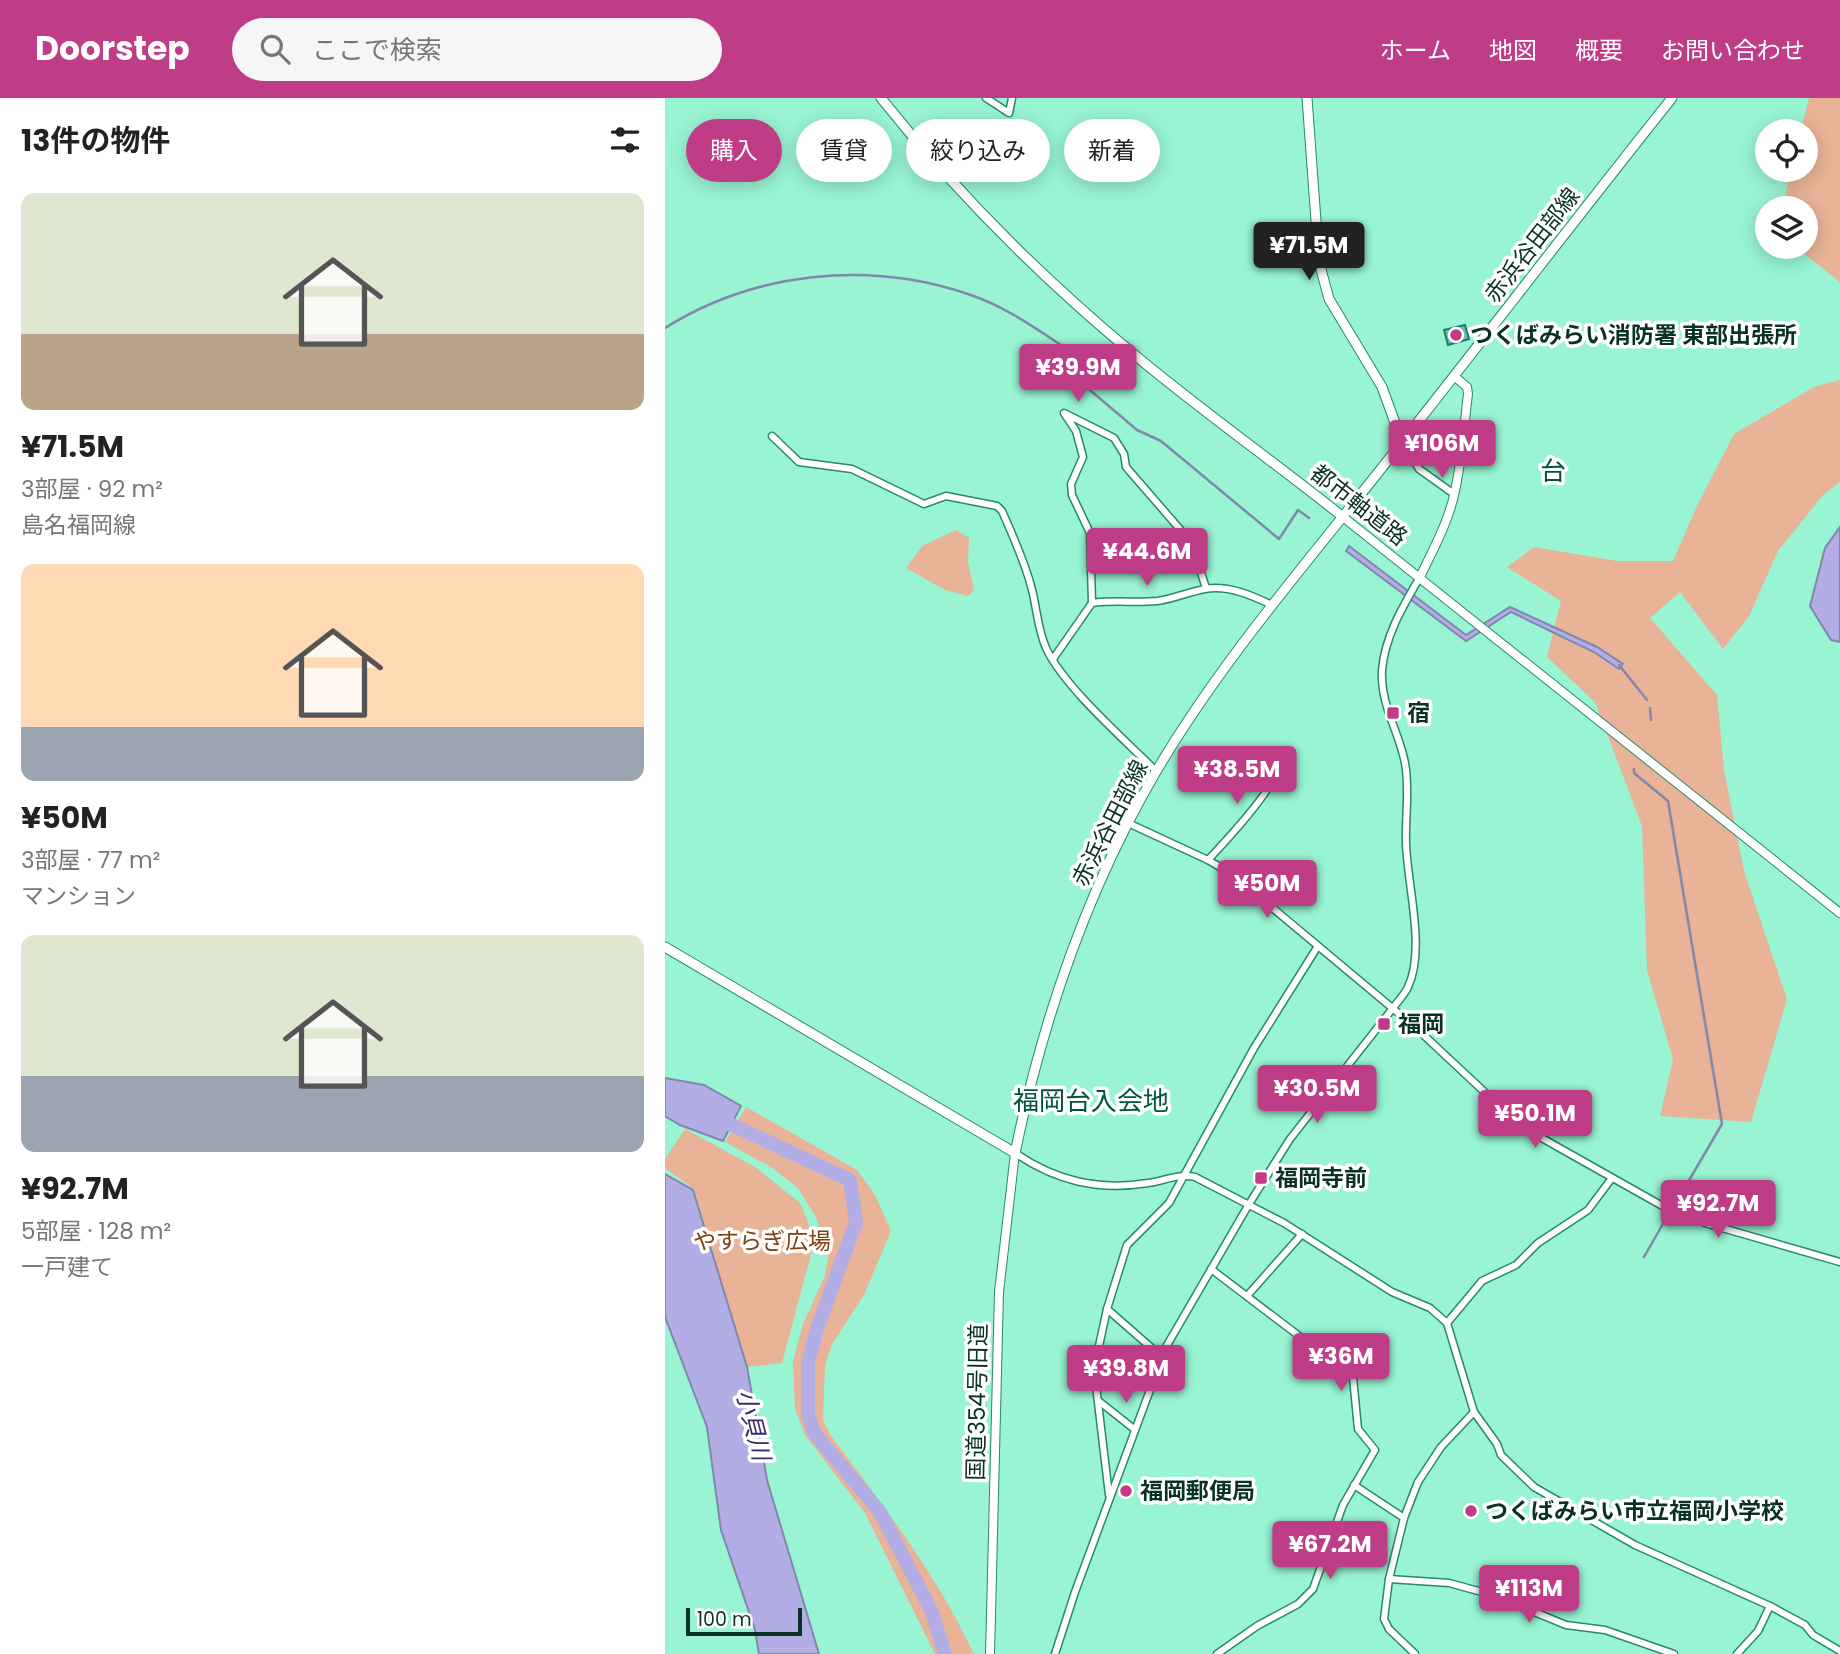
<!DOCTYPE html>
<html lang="ja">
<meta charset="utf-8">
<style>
:root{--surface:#fff;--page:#f6f6f6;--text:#222;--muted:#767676;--accent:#bf3d87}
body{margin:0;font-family:Poppins,"Noto Sans JP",sans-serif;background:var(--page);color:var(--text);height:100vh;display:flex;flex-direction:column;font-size:26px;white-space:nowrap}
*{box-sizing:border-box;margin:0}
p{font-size:23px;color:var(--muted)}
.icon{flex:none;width:38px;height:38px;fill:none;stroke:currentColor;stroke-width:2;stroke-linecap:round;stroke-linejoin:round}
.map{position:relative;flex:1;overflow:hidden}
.drawer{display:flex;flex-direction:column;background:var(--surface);width:665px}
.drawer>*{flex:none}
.guide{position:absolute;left:21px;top:21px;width:665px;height:63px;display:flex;gap:14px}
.controls{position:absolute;left:1090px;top:21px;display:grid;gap:14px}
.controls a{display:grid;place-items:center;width:63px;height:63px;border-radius:50%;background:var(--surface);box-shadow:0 4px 18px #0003;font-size:35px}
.scale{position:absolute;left:21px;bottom:18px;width:116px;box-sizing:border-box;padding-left:7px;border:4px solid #093226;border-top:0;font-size:19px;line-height:24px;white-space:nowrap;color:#093226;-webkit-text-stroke:5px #fff;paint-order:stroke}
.price{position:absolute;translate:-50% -60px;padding:0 16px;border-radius:7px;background:var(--accent);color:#fff;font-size:23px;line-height:46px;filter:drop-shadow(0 2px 4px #0008)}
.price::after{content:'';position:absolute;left:50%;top:42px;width:21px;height:16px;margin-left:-10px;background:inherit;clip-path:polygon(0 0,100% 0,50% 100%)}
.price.active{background:#222;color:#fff}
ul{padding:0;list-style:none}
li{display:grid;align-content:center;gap:14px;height:371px;padding:0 21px}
li span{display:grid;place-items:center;height:217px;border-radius:14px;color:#555}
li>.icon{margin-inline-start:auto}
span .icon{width:126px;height:126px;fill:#fffc;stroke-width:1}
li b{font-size:30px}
h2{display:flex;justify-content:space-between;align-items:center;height:84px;padding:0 21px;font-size:30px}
.chip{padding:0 24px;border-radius:32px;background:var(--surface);box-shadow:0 4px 18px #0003;font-size:24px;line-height:63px}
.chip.active{background:var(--accent);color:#fff}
header{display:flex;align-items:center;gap:42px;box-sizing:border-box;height:98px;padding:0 35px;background:var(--accent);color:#fff}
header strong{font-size:33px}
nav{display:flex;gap:38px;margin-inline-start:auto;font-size:24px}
.search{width:490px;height:63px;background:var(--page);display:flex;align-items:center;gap:18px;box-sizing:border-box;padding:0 24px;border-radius:38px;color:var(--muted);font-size:26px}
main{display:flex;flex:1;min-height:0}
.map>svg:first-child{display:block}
.green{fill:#e8b397}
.water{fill:#b3ade6;stroke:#8088ac;stroke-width:2}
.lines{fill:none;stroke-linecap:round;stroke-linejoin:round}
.stream{stroke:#8088ac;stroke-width:2.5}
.river{stroke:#b3ade6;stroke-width:14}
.building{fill:#6bbdb7;stroke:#227873;stroke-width:2}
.minor-casing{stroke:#27896d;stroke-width:9}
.tertiary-casing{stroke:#27896d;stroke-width:10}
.secondary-casing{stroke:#27896d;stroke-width:11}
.minor{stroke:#fff;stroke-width:6}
.tertiary{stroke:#fff;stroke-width:8}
.secondary{stroke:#fff;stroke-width:9}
.poi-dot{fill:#bf3d87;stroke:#fff;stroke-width:2.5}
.labels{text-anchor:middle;stroke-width:7;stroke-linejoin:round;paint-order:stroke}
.street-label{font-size:23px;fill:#093226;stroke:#fff}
.poi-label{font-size:23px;font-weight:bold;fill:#093226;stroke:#fff;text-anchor:start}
.park-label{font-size:23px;fill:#843f0f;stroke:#fff}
.water-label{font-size:24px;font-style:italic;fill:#392a6d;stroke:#fff}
.quarter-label{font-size:26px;fill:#00543f;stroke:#fff}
</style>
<header>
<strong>Doorstep</strong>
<div class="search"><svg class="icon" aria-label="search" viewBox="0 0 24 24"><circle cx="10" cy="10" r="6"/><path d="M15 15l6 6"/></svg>ここで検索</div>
<nav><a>ホーム</a><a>地図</a><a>概要</a><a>お問い合わせ</a></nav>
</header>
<main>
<section class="drawer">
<h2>13件の物件<svg class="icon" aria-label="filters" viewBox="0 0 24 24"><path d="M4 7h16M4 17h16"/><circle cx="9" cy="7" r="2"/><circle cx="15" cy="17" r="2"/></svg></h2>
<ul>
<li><span style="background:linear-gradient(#dfe7d0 65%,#b9a48a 0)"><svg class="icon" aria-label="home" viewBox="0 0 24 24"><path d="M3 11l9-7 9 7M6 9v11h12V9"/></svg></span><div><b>¥71.5M</b><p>3部屋 · 92 m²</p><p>島名福岡線</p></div></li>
<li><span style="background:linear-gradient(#ffd9b3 75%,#9aa5b1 0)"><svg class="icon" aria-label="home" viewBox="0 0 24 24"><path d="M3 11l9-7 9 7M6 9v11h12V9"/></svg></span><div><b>¥50M</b><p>3部屋 · 77 m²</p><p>マンション</p></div></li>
<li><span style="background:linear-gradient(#dfe7d0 65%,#9aa5b1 0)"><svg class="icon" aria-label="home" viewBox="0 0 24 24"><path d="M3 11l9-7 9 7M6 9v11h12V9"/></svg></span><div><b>¥92.7M</b><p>5部屋 · 128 m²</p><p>一戸建て</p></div></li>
</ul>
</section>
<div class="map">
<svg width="1175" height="1556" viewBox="0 0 1175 1556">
<rect width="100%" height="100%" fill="#98f4d3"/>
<g class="green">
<path d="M 1144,0 L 1175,0 L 1175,184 L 1131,149 L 1141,149 L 1141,110 L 1117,110 L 1126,72 L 1141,72 L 1141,33 L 1136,33 Z"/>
<path d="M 1175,282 L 1175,384 L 1158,397 L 1113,453 L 1084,518 L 1058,551 L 1015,494 L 985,520 L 1052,597 L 1059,672 L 1079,773 L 1122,901 L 1086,1024 L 995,1018 L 1008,961 L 982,872 L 977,728 L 930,604 L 882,559 L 896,503 L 842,469 L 869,449 L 952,463 L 1008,463 L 1032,408 L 1069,336 L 1149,289 Z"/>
<path d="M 291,432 L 304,440 L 303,464 L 309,492 L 303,498 L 280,492 L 241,470 L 257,448 Z"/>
<path d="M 81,1009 L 192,1072 L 210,1097 L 226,1133 L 199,1197 L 167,1246 L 160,1267 L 158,1322 L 166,1338 C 220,1410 270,1474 309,1556 L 270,1556 L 200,1415 L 140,1337 L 130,1311 L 128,1263 L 138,1226 L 160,1178 L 163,1158 L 151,1119 L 133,1090 L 106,1069 L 60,1044 Z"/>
<path d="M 20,1031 L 90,1069 L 135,1105 L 143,1124 L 149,1145 L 117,1265 L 82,1269 L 29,1091 L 0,1070 L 0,1061 Z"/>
</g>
<g class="water">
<path d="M 1175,429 L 1175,544 L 1166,542 L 1145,508 L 1160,450 Z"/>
<path d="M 684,448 L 801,537 L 845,509 L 932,549 L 958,566 L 954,571 L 929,554 L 846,514 L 801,543 L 681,453 Z"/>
<path d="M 0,980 L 39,987 L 76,1008 L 58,1043 L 15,1027 L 0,1018 Z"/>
<path d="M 0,1076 L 28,1092 L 82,1269 L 102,1382 L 154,1556 L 94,1556 L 90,1532 L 56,1432 L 42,1329 L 0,1219 Z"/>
</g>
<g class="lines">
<g class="stream">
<path d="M 0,230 C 89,174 203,162 303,196 C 340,208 373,232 405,253"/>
<path d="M 409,273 L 412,281 L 472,332 L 496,343 L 614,441 L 633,412 L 644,420"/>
<path d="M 954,567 L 982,602"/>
<path d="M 985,610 L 986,622"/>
<path d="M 969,671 L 969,675 L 1003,703 L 1057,1026 L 1009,1108"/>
<path d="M 979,1159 L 1003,1117"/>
</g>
<path class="river" d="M 50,1019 L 185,1082 L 191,1124 L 152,1231 L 143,1265 L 143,1317 L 150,1336 L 215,1414 L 266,1512 L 280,1556"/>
</g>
<path class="building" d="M 800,227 L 804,241 L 783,247 L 779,232 Z"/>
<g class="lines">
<defs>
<g id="minor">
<path d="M 321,0 L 344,15 L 347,0"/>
<path d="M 107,338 L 134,364 L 187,371 L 259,406 L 281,398 L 332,408 L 337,413 C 348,438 359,462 366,488 C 372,509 372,530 381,550 C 399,589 460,642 491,673"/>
<path d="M 737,344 L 754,371 L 789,396"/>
<path d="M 427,505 L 425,435 L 407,397 L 406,386 L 418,359 L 411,333 L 399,315 L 449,340 L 459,356 L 461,369 L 526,444 L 541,490"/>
<path d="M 388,561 L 427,505 C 449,502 470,505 492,503 C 508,501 523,494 540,491 C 563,487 586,497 607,507"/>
<path d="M 463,725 L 543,762 L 567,776 L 750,929 L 843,1016 L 875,1039 L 1001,1110 L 1040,1125 L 1175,1164"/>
<path d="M 543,762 C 557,747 609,692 610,674 C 610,668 605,660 602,654"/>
<path d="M 350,1055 C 391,1083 433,1093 483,1085 C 498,1083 515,1075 530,1079 L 619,1125 L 727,1194 L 765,1210 L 782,1225 L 809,1314 L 832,1346 L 836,1357 L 869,1389 L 970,1447 L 1105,1508 L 1140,1527 L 1148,1537 L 1175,1553"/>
<path d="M 546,1171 L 688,1279 L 693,1331 L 710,1352 L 678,1407 L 648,1491 L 633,1506 L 592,1528 L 552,1556"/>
<path d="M 582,1198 L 637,1136"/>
<path d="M 442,1211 L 497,1259"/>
<path d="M 782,1225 L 817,1183 L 851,1167 L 873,1145 L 923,1112 L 947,1080"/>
<path d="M 435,1304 L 469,1331"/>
<path d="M 689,1387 L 739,1420"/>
<path d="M 444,1397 L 429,1271 L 442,1211 L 462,1147 L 504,1105 L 589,950 L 653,848"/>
<path d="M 724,1481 L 784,1485 L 828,1497 L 901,1527 L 940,1532 L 1009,1556"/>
<path d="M 390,1556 L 410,1494 L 501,1249 L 584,1106 L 625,1041 L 728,910 C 733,903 740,896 743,889 C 761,851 742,786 741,745 C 740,718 745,692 740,665 C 734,633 715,607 717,572 C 720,538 738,508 755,479"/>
<path d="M 750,1556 L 724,1531 L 719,1521 L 724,1481 L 739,1420 L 753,1384 L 776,1349 L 809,1314"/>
<path d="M 1072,1556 L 1093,1533 L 1105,1508"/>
</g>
<g id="tertiary">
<path d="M 678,419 L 1175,815"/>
<path d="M 755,479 C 768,452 784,423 790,393 C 797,361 799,329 803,296 L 802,289 L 789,278"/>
<path d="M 325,1556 L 334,1194 L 350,1055"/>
</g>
<g id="secondary">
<path d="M 216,0 C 290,93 374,177 465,253 C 534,311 608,363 678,419"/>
<path d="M 642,0 L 654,164 L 664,201 L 717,289 L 737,344"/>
<path d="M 0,849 L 350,1055 C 378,920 422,791 492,672 C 562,554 654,451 738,343 C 828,229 916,114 1007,0"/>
</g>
</defs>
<use href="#minor" class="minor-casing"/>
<use href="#tertiary" class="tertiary-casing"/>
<use href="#secondary" class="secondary-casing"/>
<use href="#minor" class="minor"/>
<use href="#tertiary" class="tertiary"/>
<use href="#secondary" class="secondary"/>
</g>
<g class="poi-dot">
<circle cx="791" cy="237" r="7"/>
<rect x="721" y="608" width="14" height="14" rx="3.5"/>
<rect x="712" y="919" width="14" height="14" rx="3.5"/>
<rect x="589" y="1073" width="14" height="14" rx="3.5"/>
<circle cx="461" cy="1393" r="7"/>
<circle cx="806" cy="1413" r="7"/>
</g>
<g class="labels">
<g class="street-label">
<text transform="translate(867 147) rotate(-52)" y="8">赤浜谷田部線</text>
<text transform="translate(694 407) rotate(38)" y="8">都市軸道路</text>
<text transform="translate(445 725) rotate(-63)" y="8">赤浜谷田部線</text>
<text transform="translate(312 1304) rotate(-89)" y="8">国道354号旧道</text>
</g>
<g class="poi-label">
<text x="805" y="245">つくばみらい消防署 東部出張所</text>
<text x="742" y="623">宿</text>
<text x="733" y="934">福岡</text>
<text x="610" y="1088">福岡寺前</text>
<text x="475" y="1401">福岡郵便局</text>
<text x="820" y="1421">つくばみらい市立福岡小学校</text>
</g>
<g class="park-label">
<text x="97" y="1151">やすらぎ広場</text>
</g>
<g class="water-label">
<text transform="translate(88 1327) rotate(76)" y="8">小貝川</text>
</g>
<g class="quarter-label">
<text x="888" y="382">台</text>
<text x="426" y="1012">福岡台入会地</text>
</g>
</g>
</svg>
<div class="controls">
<a><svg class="icon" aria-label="locate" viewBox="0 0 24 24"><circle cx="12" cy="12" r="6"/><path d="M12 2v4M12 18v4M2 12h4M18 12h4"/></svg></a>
<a><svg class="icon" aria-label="layers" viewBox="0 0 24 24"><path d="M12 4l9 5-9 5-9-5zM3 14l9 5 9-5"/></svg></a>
</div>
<div class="scale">100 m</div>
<b class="price active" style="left:644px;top:184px">¥71.5M</b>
<b class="price" style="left:413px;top:306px">¥39.9M</b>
<b class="price" style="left:777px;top:382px">¥106M</b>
<b class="price" style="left:482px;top:490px">¥44.6M</b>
<b class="price" style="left:572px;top:708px">¥38.5M</b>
<b class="price" style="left:602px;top:822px">¥50M</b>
<b class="price" style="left:652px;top:1027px">¥30.5M</b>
<b class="price" style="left:870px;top:1052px">¥50.1M</b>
<b class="price" style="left:1053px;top:1142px">¥92.7M</b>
<b class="price" style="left:676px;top:1295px">¥36M</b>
<b class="price" style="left:461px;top:1307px">¥39.8M</b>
<b class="price" style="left:665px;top:1483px">¥67.2M</b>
<b class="price" style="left:864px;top:1527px">¥113M</b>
<div class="guide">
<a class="chip active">購入</a>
<a class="chip">賃貸</a>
<a class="chip">絞り込み</a>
<a class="chip">新着</a>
</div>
</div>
</main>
